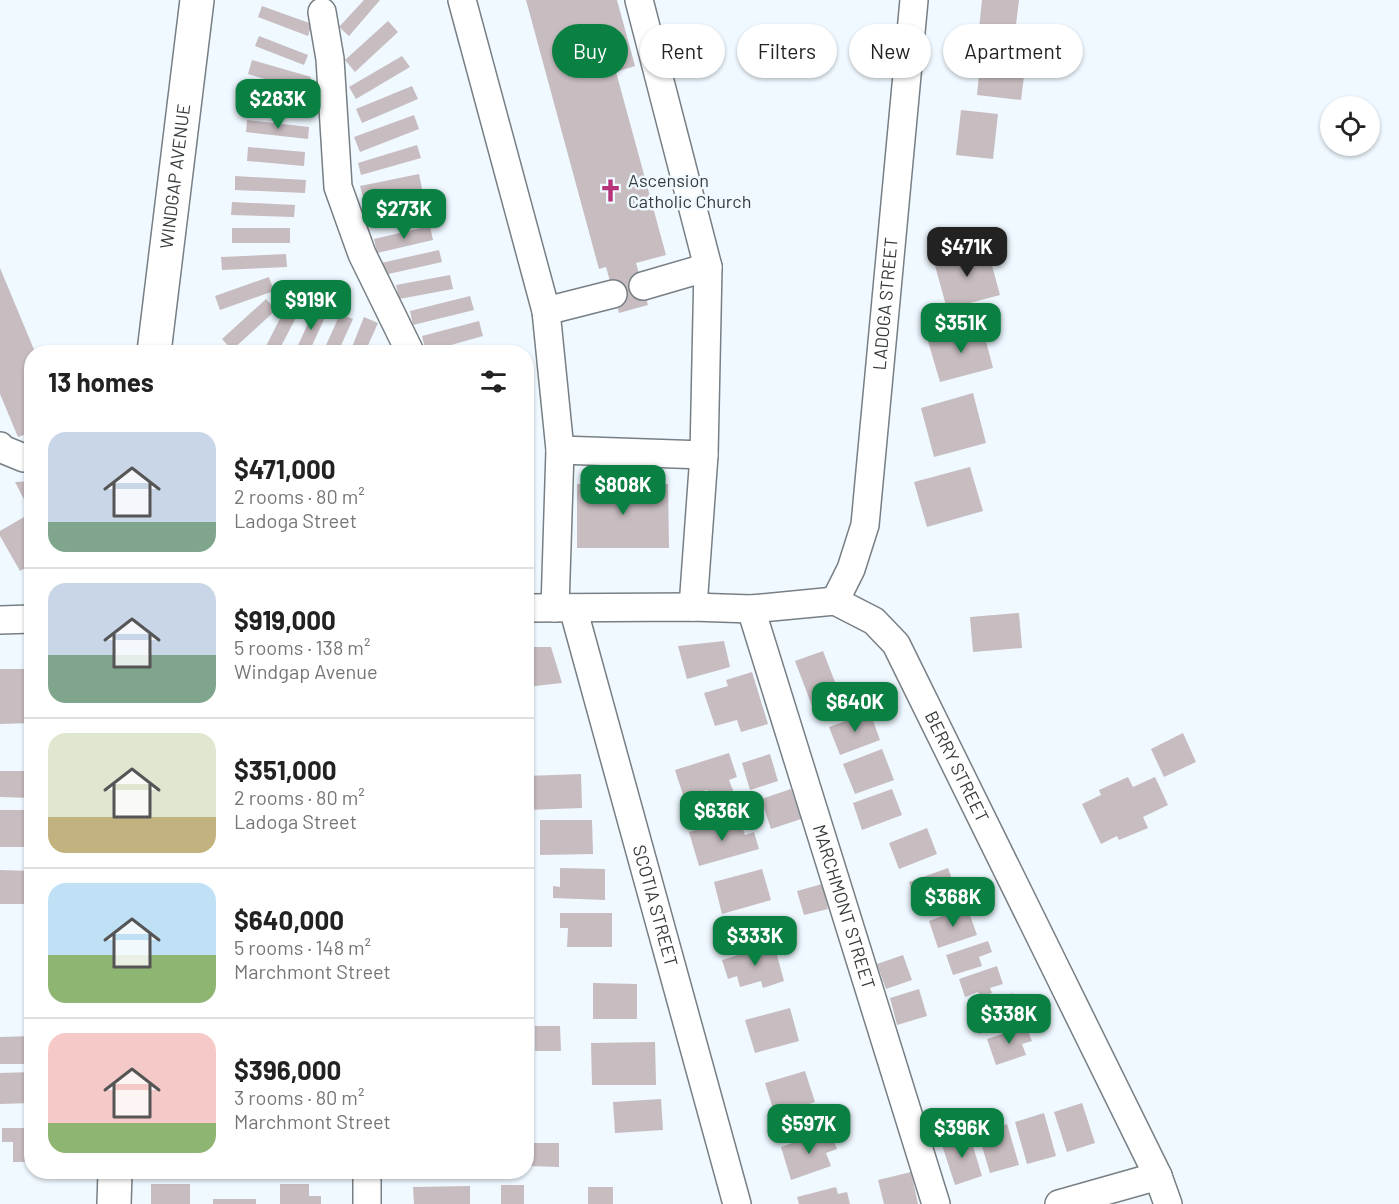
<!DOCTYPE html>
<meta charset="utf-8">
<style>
:root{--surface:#fff;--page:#f2f2f2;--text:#222;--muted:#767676;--line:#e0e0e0;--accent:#0b8043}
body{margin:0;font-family:Barlow,sans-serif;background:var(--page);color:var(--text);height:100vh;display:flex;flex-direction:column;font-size:22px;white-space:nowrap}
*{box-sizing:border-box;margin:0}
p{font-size:20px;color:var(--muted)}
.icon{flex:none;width:33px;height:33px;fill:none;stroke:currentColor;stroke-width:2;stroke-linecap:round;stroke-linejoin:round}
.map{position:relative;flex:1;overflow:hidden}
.side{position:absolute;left:24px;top:345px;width:510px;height:834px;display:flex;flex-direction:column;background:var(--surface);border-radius:24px;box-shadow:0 2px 4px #0004}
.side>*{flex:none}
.hud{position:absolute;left:552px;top:24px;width:570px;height:54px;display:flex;gap:12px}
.buttons{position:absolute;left:1320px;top:96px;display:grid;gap:12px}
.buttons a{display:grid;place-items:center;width:60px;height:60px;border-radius:50%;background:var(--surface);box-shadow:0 2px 4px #0004;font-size:30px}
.price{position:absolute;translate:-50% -51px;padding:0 14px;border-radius:12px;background:var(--accent);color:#fff;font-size:20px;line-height:39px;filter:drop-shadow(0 2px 3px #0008)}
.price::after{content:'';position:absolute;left:50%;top:36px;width:18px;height:14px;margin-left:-9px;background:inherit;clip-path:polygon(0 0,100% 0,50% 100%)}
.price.active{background:#222;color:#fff}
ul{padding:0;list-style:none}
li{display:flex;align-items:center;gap:18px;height:150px;padding:0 24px}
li+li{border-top:2px solid var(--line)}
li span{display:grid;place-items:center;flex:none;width:168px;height:120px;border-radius:18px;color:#555}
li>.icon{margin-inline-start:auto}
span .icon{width:72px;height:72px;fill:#fffc;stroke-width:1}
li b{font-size:26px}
h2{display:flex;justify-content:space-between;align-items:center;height:72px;padding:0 24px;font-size:26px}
.tag{padding:0 21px;border-radius:27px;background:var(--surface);box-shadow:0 2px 4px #0004;font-size:21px;line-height:54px}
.tag.active{background:var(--accent);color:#fff}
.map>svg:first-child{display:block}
.building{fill:#c7bcc0}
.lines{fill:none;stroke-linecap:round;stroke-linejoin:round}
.minor-casing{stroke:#777f84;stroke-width:30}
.major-casing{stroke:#777f84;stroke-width:36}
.minor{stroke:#fff;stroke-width:27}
.major{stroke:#fff;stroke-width:33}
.labels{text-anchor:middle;stroke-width:5;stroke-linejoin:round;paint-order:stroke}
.street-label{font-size:18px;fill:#373b3d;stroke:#eff9ff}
.poi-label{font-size:18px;fill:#373b3d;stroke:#eff9ff;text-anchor:start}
</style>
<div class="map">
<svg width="1399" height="1204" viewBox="0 0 1399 1204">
<rect width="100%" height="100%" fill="#eff9ff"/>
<g class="building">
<path d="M 364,0 L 380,0 L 349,36 L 339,27 Z"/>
<path d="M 526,0 L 617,0 L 635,66 L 616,72 L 666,255 L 636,263 L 648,305 L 619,313 L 606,267 L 599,269 Z"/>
<path d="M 982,0 L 1019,0 L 1015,33 L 979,29 Z"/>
<path d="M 262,6 L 312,24 L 308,36 L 258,17 Z"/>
<path d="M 388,21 L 398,32 L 355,72 L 345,60 Z"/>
<path d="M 259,36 L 308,55 L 304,65 L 255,46 Z"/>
<path d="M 982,44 L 1013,47 L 1010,75 L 1024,76 L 1021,100 L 977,95 Z"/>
<path d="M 402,56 L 410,67 L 356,99 L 349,87 Z"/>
<path d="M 252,60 L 311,77 L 307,92 L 248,74 Z"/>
<path d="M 412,86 L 418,99 L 362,123 L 356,109 Z"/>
<path d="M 252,92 L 311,105 L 308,117 L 249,103 Z"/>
<path d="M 961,110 L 998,114 L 993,159 L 956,155 Z"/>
<path d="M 414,115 L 419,129 L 360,152 L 354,137 Z"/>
<path d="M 247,120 L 309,127 L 308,139 L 246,132 Z"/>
<path d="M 417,145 L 421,158 L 361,175 L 358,163 Z"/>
<path d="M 248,147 L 305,152 L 304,166 L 247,161 Z"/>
<path d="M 419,174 L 422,189 L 364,201 L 360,186 Z"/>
<path d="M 235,176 L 306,180 L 305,193 L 235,190 Z"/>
<path d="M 423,199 L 426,211 L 367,226 L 364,213 Z"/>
<path d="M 232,202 L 295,205 L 294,217 L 231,215 Z"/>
<path d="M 430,226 L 433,240 L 377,253 L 374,239 Z"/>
<rect x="232" y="228" width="58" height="15"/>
<path d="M 987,247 L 1000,295 L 947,309 L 934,262 Z"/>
<path d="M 439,250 L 442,262 L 384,275 L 381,263 Z"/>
<path d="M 286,254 L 287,267 L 222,270 L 221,257 Z"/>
<path d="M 0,268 L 35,352 L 32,352 L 32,432 L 18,437 L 0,394 Z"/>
<path d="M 450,275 L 453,289 L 399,299 L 396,285 Z"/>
<path d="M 269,277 L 274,291 L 220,310 L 215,296 Z"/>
<path d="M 470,296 L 474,310 L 413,325 L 410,311 Z"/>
<path d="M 266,299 L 276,310 L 232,350 L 222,339 Z"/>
<path d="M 288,303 L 300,310 L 278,352 L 263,352 Z"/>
<path d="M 315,308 L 327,313 L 309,352 L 295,352 Z"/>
<path d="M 340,314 L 353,319 L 338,352 L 323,352 Z"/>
<path d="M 364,317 L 378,323 L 365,352 L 350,352 Z"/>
<path d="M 479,321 L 483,336 L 426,352 L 422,336 Z"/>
<path d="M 982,326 L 993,368 L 940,382 L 928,341 Z"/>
<path d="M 973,393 L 986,443 L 934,457 L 921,408 Z"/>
<path d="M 970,467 L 983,511 L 927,527 L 914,482 Z"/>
<path d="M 32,481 L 32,515 L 15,482 Z"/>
<path d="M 577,484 L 668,484 L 669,548 L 577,548 Z"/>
<path d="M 24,517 L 32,529 L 32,564 L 20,571 L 0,536 L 0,531 Z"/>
<path d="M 1019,613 L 1022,648 L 973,652 L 970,617 Z"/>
<path d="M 724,641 L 730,667 L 687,679 L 678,646 Z"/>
<path d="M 526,647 L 551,647 L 562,683 L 526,687 Z"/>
<path d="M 823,651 L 843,703 L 815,714 L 795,661 Z"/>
<path d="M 0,669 L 32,669 L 32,723 L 0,724 Z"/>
<path d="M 752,672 L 768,724 L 741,732 L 737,720 L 715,726 L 704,693 L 728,686 L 726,680 Z"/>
<path d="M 870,712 L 880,740 L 840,755 L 829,727 Z"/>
<path d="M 1183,733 L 1196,762 L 1164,777 L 1151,749 Z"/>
<path d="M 882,749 L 894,780 L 855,794 L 843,764 Z"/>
<path d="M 729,753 L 737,777 L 729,780 L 734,793 L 710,801 L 707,790 L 684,798 L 675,770 Z"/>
<path d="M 770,754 L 778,781 L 750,790 L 742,763 Z"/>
<path d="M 0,771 L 32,771 L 31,798 L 0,797 Z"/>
<path d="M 581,774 L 582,808 L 526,810 L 526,776 Z"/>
<path d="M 1128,777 L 1133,787 L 1155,777 L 1168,805 L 1143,817 L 1148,828 L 1119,840 L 1117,836 L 1101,844 L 1082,804 L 1101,795 L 1099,790 Z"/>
<path d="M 791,789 L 801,819 L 771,829 L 761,799 Z"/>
<path d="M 892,789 L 902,815 L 862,830 L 853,803 Z"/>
<rect x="0" y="810" width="32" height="37"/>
<path d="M 739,817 L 745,835 L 754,832 L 759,849 L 699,866 L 689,832 Z"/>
<path d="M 540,820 L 592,820 L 593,854 L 540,855 Z"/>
<path d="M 927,828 L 937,854 L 899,869 L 889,843 Z"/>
<path d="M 560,868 L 605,869 L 605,900 L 553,898 L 553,886 L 560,887 Z"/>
<path d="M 948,868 L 957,893 L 918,908 L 909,882 Z"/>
<path d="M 762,869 L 771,900 L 722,914 L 714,882 Z"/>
<path d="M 0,870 L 32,871 L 32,904 L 0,904 Z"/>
<path d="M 822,884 L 828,909 L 804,915 L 797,891 Z"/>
<path d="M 967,907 L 977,935 L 938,948 L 929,921 Z"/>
<path d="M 560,913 L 612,913 L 612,947 L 567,947 L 568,928 L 560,928 Z"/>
<path d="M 988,941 L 992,952 L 979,957 L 982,966 L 953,975 L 946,955 Z"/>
<path d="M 774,944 L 784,981 L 763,988 L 761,981 L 740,987 L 737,976 L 728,979 L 722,960 Z"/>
<path d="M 903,955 L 912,980 L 886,989 L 877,964 Z"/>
<path d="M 997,966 L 1003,984 L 990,988 L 992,993 L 980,997 L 978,992 L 965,997 L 959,979 Z"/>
<path d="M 593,983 L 637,984 L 637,1019 L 593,1019 Z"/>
<path d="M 919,989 L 927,1016 L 897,1025 L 890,998 Z"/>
<path d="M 1013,993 L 1020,1014 L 1009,1018 L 1010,1023 L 979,1034 L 969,1009 Z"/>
<path d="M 790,1008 L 799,1041 L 755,1053 L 745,1020 Z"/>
<path d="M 535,1026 L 560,1026 L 561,1051 L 535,1051 Z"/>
<path d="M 1026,1026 L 1032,1041 L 1022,1044 L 1026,1055 L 996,1065 L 987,1039 Z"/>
<path d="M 32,1036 L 32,1064 L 0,1064 L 0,1037 Z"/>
<path d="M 655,1042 L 656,1085 L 592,1085 L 591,1043 Z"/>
<path d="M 805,1071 L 815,1102 L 775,1115 L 765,1083 Z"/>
<path d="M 32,1072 L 32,1103 L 0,1104 L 0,1073 Z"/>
<path d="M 661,1099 L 663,1130 L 615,1133 L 613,1102 Z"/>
<path d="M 1082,1103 L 1095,1143 L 1067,1152 L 1054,1112 Z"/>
<path d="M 1044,1113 L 1056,1156 L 1027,1164 L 1015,1122 Z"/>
<path d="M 1007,1124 L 1019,1165 L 990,1173 L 978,1133 Z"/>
<path d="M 2,1128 L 32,1128 L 32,1162 L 13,1162 L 13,1142 L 2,1142 Z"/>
<path d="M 830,1130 L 837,1149 L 826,1153 L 831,1166 L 791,1180 L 781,1147 Z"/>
<path d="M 969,1133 L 982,1176 L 955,1185 L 941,1142 Z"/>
<path d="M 528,1143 L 559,1143 L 559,1167 L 527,1166 Z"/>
<path d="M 911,1172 L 918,1204 L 884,1204 L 878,1180 Z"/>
<rect x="151" y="1184" width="39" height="20"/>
<path d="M 280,1184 L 309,1184 L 309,1196 L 321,1196 L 321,1204 L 280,1204 Z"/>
<rect x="501" y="1185" width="23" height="19"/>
<path d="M 470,1186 L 470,1204 L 414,1204 L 413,1187 Z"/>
<rect x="588" y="1187" width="25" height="17"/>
<path d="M 836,1187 L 838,1194 L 847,1192 L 850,1204 L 799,1204 L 797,1197 Z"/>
<rect x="213" y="1199" width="43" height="5"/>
</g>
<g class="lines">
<defs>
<g id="minor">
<path d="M 462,0 L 546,311 L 560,450 L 555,608"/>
<path d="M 639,0 L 708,267 L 704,455 L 693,607"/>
<path d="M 322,12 L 330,59 L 338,187 L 362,254 L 410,352"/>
<path d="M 643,286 L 708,267"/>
<path d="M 546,311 L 613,294"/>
<path d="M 0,446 L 2,449 L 24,458 L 32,458"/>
<path d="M 560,450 L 704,455"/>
<path id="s1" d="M 835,601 L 851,569 L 865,525 L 914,0"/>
<path id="s2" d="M 526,608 L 693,607 L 751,609 L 835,601 L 874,621 L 896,644 L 1158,1176 L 1168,1204"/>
<path id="s3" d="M 573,608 L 737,1204"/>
<path id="s4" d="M 751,609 L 936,1204"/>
<path d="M 0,620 L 32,619"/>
<path d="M 367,1172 L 367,1204"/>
<path d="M 1059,1204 L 1158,1176"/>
</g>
<g id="major">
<path id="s5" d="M 154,352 L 197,0"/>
<path d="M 114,1204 L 115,1172"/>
</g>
</defs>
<use href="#minor" class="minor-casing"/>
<use href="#major" class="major-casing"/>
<use href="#minor" class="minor"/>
<use href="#major" class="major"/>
</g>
<defs>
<symbol id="church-bare" viewBox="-9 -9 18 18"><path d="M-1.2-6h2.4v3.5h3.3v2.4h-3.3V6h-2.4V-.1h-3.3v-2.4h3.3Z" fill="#b63279" stroke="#eff9ff" stroke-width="2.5" paint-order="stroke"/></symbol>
</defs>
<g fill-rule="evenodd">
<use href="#church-bare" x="594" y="174" width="33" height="33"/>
</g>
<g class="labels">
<g class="street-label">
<text dy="6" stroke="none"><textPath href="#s5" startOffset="177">WINDGAP AVENUE</textPath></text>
<text dy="6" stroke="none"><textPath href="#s1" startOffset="304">LADOGA STREET</textPath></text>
<text dy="6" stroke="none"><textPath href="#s2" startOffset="522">BERRY STREET</textPath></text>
<text dy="6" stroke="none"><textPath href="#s3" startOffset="309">SCOTIA STREET</textPath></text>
<text dy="6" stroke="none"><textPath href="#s4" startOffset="312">MARCHMONT STREET</textPath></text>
</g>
<g class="poi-label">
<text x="628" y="187">Ascension<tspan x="628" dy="21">Catholic Church</tspan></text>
</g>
</g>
</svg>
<div class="buttons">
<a><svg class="icon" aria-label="locate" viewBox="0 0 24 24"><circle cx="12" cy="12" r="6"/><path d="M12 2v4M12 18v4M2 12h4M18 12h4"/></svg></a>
</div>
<b class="price" style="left:278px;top:130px">$283K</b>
<b class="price" style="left:404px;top:240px">$273K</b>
<b class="price active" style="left:967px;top:278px">$471K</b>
<b class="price" style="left:311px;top:331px">$919K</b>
<b class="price" style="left:961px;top:354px">$351K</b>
<b class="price" style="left:623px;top:516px">$808K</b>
<b class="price" style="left:855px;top:733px">$640K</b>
<b class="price" style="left:722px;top:842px">$636K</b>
<b class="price" style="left:953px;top:928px">$368K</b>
<b class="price" style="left:755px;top:967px">$333K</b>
<b class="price" style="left:1009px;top:1045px">$338K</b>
<b class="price" style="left:809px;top:1155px">$597K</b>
<b class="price" style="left:962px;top:1159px">$396K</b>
<div class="hud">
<a class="tag active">Buy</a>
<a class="tag">Rent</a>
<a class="tag">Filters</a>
<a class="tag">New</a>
<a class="tag">Apartment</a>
</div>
<section class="side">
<h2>13 homes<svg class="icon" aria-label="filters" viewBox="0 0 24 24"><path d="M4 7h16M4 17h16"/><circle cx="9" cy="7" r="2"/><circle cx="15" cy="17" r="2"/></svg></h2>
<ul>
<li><span style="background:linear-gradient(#c9d6e8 75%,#7fa58c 0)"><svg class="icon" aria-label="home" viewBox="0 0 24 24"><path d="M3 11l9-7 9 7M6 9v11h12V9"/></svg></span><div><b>$471,000</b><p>2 rooms · 80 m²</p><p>Ladoga Street</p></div></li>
<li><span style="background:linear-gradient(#c9d6e8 60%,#7fa58c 0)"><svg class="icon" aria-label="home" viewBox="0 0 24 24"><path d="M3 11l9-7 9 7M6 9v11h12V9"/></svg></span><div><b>$919,000</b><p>5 rooms · 138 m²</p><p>Windgap Avenue</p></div></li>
<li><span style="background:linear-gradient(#dfe7d0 70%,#c2b280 0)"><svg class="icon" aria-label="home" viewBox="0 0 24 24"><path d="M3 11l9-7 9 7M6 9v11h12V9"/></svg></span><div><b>$351,000</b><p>2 rooms · 80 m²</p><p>Ladoga Street</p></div></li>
<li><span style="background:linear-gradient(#bfe0f5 60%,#8fb573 0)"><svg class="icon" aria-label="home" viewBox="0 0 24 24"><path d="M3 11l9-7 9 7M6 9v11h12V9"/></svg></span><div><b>$640,000</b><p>5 rooms · 148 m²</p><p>Marchmont Street</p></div></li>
<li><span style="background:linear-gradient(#f6c9c9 75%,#8fb573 0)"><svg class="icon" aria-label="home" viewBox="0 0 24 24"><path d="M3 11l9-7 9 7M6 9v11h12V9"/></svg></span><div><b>$396,000</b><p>3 rooms · 80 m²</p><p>Marchmont Street</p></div></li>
</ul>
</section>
</div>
